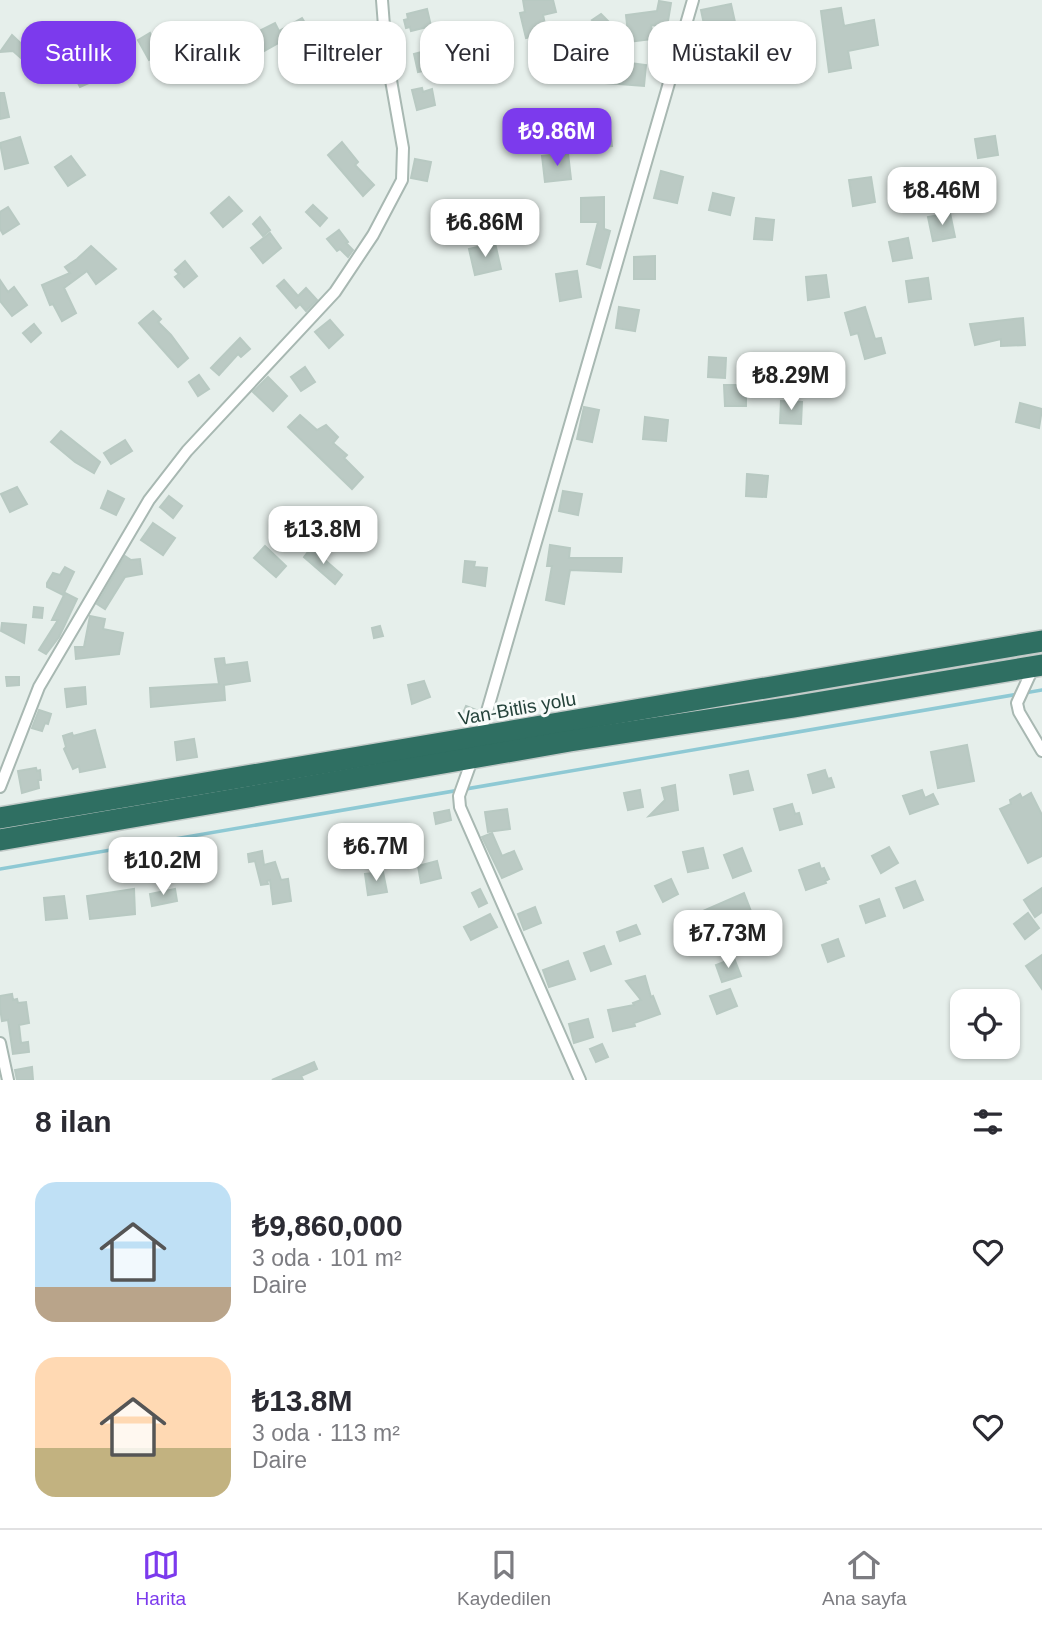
<!DOCTYPE html>
<html lang="tr">
<meta charset="utf-8">
<style>
:root{--surface:#fff;--page:#f2f2f3;--text:#2b2b33;--muted:#7c7c81;--line:#e1e1e2;--accent:#7c3aed}
body{margin:0;font-family:Helvetica,sans-serif;background:var(--page);color:var(--text);height:100vh;display:flex;flex-direction:column;font-size:26px;white-space:nowrap}
*{box-sizing:border-box;margin:0}
p{font-size:23px;color:var(--muted)}
.icon{flex:none;width:38px;height:38px;fill:none;stroke:currentColor;stroke-width:2;stroke-linecap:round;stroke-linejoin:round}
.map{position:relative;height:1080px;overflow:hidden}
.sheet{display:flex;flex-direction:column;background:var(--surface);flex:1}
.sheet>*{flex:none}
.banner{position:absolute;left:21px;top:21px;width:1001px;height:63px;display:flex;gap:14px}
.fabs{position:absolute;left:950px;top:989px;display:grid;gap:14px}
.fabs a{display:grid;place-items:center;width:70px;height:70px;border-radius:14px;background:var(--surface);box-shadow:0 2px 5px #0004;font-size:35px}
.price{position:absolute;translate:-50% -60px;padding:0 16px;border-radius:14px;background:#fff;color:#222;font-size:23px;line-height:46px;filter:drop-shadow(0 2px 4px #0008)}
.price::after{content:'';position:absolute;left:50%;top:42px;width:21px;height:16px;margin-left:-10px;background:inherit;clip-path:polygon(0 0,100% 0,50% 100%)}
.price.selected{background:var(--accent);color:#fff}
ul{padding:0;list-style:none}
li{display:flex;align-items:center;gap:21px;height:175px;padding:0 35px}
li span{display:grid;place-items:center;flex:none;width:196px;height:140px;border-radius:21px;color:#555}
li>.icon{margin-inline-start:auto}
span .icon{width:84px;height:84px;fill:#fffc;stroke-width:1}
li b{font-size:30px}
h2{display:flex;justify-content:space-between;align-items:center;height:84px;padding:0 35px;font-size:30px}
.tag{padding:0 24px;border-radius:21px;background:var(--surface);box-shadow:0 2px 5px #0004;font-size:24px;line-height:63px}
.tag.selected{background:var(--accent);color:#fff}
.tab-bar{display:flex;justify-content:space-around;align-items:center;height:98px;border-top:2px solid var(--line);background:var(--surface);font-size:19px;color:var(--muted)}
.tab-bar a{display:grid;justify-items:center;gap:4px}
.tab-bar .selected{color:var(--accent)}
.map>svg:first-child{display:block}
.lines{fill:none;stroke-linecap:round;stroke-linejoin:round}
.stream{stroke:#8ec9d4;stroke-width:3.5}
.building{fill:#bbcac4;stroke:#b8c9c2;stroke-width:2}
.street-casing{stroke:#a8b8b2;stroke-width:14}
.highway-casing{stroke:#c2cac8;stroke-width:24}
.street{stroke:#fff;stroke-width:10}
.highway{stroke:#2f6f62;stroke-width:21}
.labels{text-anchor:middle;stroke-width:6;stroke-linejoin:round;paint-order:stroke}
.street-label{font-size:19px;fill:#24423a;stroke:#f7fbf9}
</style>
<div class="map">
<svg width="1042" height="1080" viewBox="0 0 1042 1080">
<rect width="100%" height="100%" fill="#e6efeb"/>
<g class="lines">
<path class="stream" d="M 0,869 L 1042,690"/>
</g>
<g class="building">
<path d="M 523,0 L 553,0 L 556,12 L 543,15 L 547,33 L 526,38 L 520,13 L 525,12 Z"/>
<path d="M 659,1 L 671,3 L 667,27 L 651,25 L 653,39 L 629,42 L 626,15 L 657,11 Z"/>
<path d="M 731,4 L 735,22 L 705,29 L 701,10 Z"/>
<path d="M 841,8 L 844,26 L 874,20 L 878,45 L 848,51 L 851,68 L 829,72 L 821,11 Z"/>
<path d="M 427,9 L 431,26 L 411,31 L 410,27 L 406,28 L 404,20 L 408,19 L 407,14 Z"/>
<path d="M 601,14 L 611,24 L 604,31 L 592,20 Z"/>
<path d="M 302,18 L 312,35 L 296,44 L 291,36 L 264,51 L 255,33 L 275,23 L 279,31 Z"/>
<path d="M 472,29 L 476,41 L 484,39 L 486,48 L 464,54 L 457,33 Z"/>
<path d="M 150,33 L 161,54 L 149,60 L 138,40 Z"/>
<path d="M 12,35 L 28,50 L 21,58 L 13,51 L 0,52 Z"/>
<path d="M 433,49 L 437,68 L 418,72 L 414,54 Z"/>
<path d="M 88,60 L 98,79 L 80,87 L 71,69 Z"/>
<path d="M 608,60 L 646,65 L 644,86 L 606,83 Z"/>
<path d="M 422,88 L 423,92 L 432,89 L 435,105 L 417,110 L 412,90 Z"/>
<path d="M 0,93 L 4,93 L 9,117 L 0,119 Z"/>
<path d="M 609,121 L 612,146 L 585,149 L 582,124 Z"/>
<path d="M 995,136 L 998,155 L 978,158 L 975,139 Z"/>
<path d="M 20,137 L 28,163 L 5,169 L 0,143 Z"/>
<path d="M 342,142 L 358,162 L 355,165 L 374,185 L 363,196 L 328,155 Z"/>
<path d="M 568,153 L 571,179 L 545,182 L 542,156 Z"/>
<path d="M 71,156 L 85,175 L 68,186 L 55,167 Z"/>
<path d="M 415,159 L 431,162 L 427,181 L 411,178 Z"/>
<path d="M 661,171 L 683,177 L 677,203 L 654,198 Z"/>
<path d="M 871,177 L 875,202 L 853,206 L 849,180 Z"/>
<path d="M 713,193 L 734,198 L 730,215 L 709,210 Z"/>
<path d="M 229,197 L 242,211 L 223,227 L 211,213 Z"/>
<path d="M 604,197 L 604,229 L 610,231 L 600,268 L 587,264 L 598,222 L 581,222 L 581,198 Z"/>
<path d="M 313,205 L 327,218 L 320,226 L 306,212 Z"/>
<path d="M 8,207 L 19,224 L 3,234 L 0,229 L 0,212 Z"/>
<path d="M 950,213 L 955,237 L 933,241 L 928,217 Z"/>
<path d="M 260,217 L 270,230 L 263,236 L 253,224 Z"/>
<path d="M 756,218 L 774,220 L 772,240 L 754,239 Z"/>
<path d="M 339,230 L 348,242 L 346,243 L 353,250 L 348,257 L 340,249 L 337,251 L 327,239 Z"/>
<path d="M 270,233 L 281,248 L 263,263 L 251,248 Z"/>
<path d="M 908,238 L 912,258 L 893,261 L 889,242 Z"/>
<path d="M 495,243 L 501,269 L 475,275 L 469,249 Z"/>
<path d="M 91,246 L 116,269 L 96,284 L 87,271 L 64,288 L 76,313 L 62,321 L 53,304 L 50,305 L 42,285 L 70,273 L 65,267 L 77,259 Z"/>
<path d="M 655,256 L 655,279 L 634,279 L 634,257 Z"/>
<path d="M 185,261 L 197,276 L 184,287 L 175,277 L 179,274 L 175,270 Z"/>
<path d="M 577,271 L 581,297 L 560,301 L 556,274 Z"/>
<path d="M 826,275 L 829,297 L 808,300 L 806,277 Z"/>
<path d="M 928,278 L 931,299 L 909,302 L 906,281 Z"/>
<path d="M 0,280 L 8,292 L 14,287 L 27,305 L 12,316 L 0,301 Z"/>
<path d="M 284,280 L 298,296 L 306,288 L 317,300 L 306,311 L 300,304 L 296,308 L 277,286 Z"/>
<path d="M 619,307 L 639,310 L 635,331 L 616,328 Z"/>
<path d="M 865,307 L 875,339 L 881,338 L 885,353 L 865,359 L 858,333 L 851,335 L 845,313 Z"/>
<path d="M 153,311 L 161,319 L 158,322 L 171,335 L 188,358 L 178,367 L 139,323 Z"/>
<path d="M 1023,318 L 1025,345 L 1001,346 L 1001,339 L 975,345 L 970,324 Z"/>
<path d="M 330,320 L 343,335 L 329,348 L 315,332 Z"/>
<path d="M 34,324 L 41,333 L 31,342 L 23,333 Z"/>
<path d="M 240,338 L 250,349 L 241,357 L 238,354 L 219,375 L 211,368 Z"/>
<path d="M 709,357 L 726,358 L 725,378 L 708,377 Z"/>
<path d="M 782,359 L 784,376 L 767,378 L 765,361 Z"/>
<path d="M 305,367 L 315,382 L 301,391 L 291,377 Z"/>
<path d="M 199,375 L 209,389 L 198,396 L 189,382 Z"/>
<path d="M 268,377 L 287,396 L 273,411 L 253,392 Z"/>
<path d="M 724,385 L 746,385 L 746,406 L 725,406 Z"/>
<path d="M 781,401 L 802,402 L 801,424 L 780,423 Z"/>
<path d="M 1020,403 L 1042,409 L 1039,428 L 1016,422 Z"/>
<path d="M 584,407 L 599,410 L 592,442 L 577,439 Z"/>
<path d="M 300,415 L 317,430 L 326,425 L 338,437 L 333,443 L 347,455 L 344,458 L 363,477 L 352,489 L 288,427 Z"/>
<path d="M 645,417 L 668,420 L 666,441 L 643,439 Z"/>
<path d="M 61,431 L 100,462 L 94,473 L 75,462 L 51,442 Z"/>
<path d="M 125,440 L 132,451 L 111,464 L 104,453 Z"/>
<path d="M 747,474 L 768,476 L 766,497 L 746,496 Z"/>
<path d="M 17,487 L 27,504 L 10,512 L 1,494 Z"/>
<path d="M 108,491 L 124,499 L 116,515 L 101,508 Z"/>
<path d="M 563,491 L 582,494 L 578,515 L 559,511 Z"/>
<path d="M 169,496 L 182,506 L 173,518 L 160,507 Z"/>
<path d="M 276,519 L 295,534 L 287,543 L 270,526 Z"/>
<path d="M 153,523 L 175,538 L 163,555 L 141,540 Z"/>
<path d="M 550,545 L 570,548 L 569,558 L 622,558 L 621,572 L 570,570 L 564,604 L 546,600 L 552,566 L 547,566 Z"/>
<path d="M 265,546 L 286,566 L 276,577 L 254,558 Z"/>
<path d="M 311,548 L 342,575 L 335,584 L 304,557 Z"/>
<path d="M 125,556 L 131,560 L 140,559 L 142,574 L 125,577 L 105,609 L 97,604 Z"/>
<path d="M 465,561 L 475,562 L 474,567 L 487,568 L 485,586 L 463,582 Z"/>
<path d="M 65,567 L 74,572 L 63,595 L 47,587 L 47,583 L 53,573 L 60,575 Z"/>
<path d="M 65,593 L 77,599 L 59,637 L 46,654 L 39,650 L 58,620 L 52,620 Z"/>
<path d="M 34,607 L 43,608 L 42,618 L 33,617 Z"/>
<path d="M 90,616 L 105,619 L 103,629 L 123,633 L 119,654 L 76,659 L 75,647 L 84,647 Z"/>
<path d="M 2,623 L 26,625 L 24,643 L 1,631 Z"/>
<path d="M 380,626 L 383,636 L 374,638 L 372,628 Z"/>
<path d="M 224,658 L 225,665 L 247,662 L 250,681 L 224,685 L 225,700 L 151,707 L 150,688 L 219,684 L 215,659 Z"/>
<path d="M 6,677 L 19,677 L 19,685 L 7,686 Z"/>
<path d="M 424,681 L 430,697 L 412,704 L 408,685 Z"/>
<path d="M 85,687 L 86,704 L 67,707 L 65,689 Z"/>
<path d="M 466,706 L 479,711 L 475,724 L 460,720 Z"/>
<path d="M 39,710 L 51,714 L 48,724 L 45,723 L 42,731 L 32,728 Z"/>
<path d="M 95,730 L 105,767 L 80,772 L 79,766 L 73,769 L 64,749 L 66,747 L 63,736 L 72,733 L 73,736 Z"/>
<path d="M 194,739 L 197,757 L 177,760 L 175,742 Z"/>
<path d="M 967,745 L 974,781 L 938,788 L 931,752 Z"/>
<path d="M 36,768 L 37,771 L 40,770 L 41,780 L 38,780 L 39,788 L 22,793 L 18,771 Z"/>
<path d="M 825,770 L 828,779 L 831,778 L 834,787 L 813,793 L 808,775 Z"/>
<path d="M 748,771 L 753,790 L 734,794 L 730,775 Z"/>
<path d="M 675,785 L 678,810 L 649,816 L 665,800 L 662,788 Z"/>
<path d="M 640,790 L 643,807 L 628,810 L 624,793 Z"/>
<path d="M 922,790 L 925,798 L 933,794 L 938,804 L 910,814 L 903,796 Z"/>
<path d="M 1031,793 L 1042,815 L 1042,856 L 1028,863 L 1000,809 L 1011,804 L 1010,800 L 1020,794 L 1022,798 Z"/>
<path d="M 792,804 L 795,814 L 799,813 L 802,824 L 780,830 L 774,809 Z"/>
<path d="M 507,809 L 510,829 L 488,832 L 485,812 Z"/>
<path d="M 449,810 L 451,820 L 436,824 L 434,813 Z"/>
<path d="M 492,833 L 502,856 L 514,851 L 522,869 L 502,878 L 482,837 Z"/>
<path d="M 889,847 L 898,863 L 881,873 L 872,856 Z"/>
<path d="M 703,848 L 708,868 L 688,872 L 683,852 Z"/>
<path d="M 742,848 L 751,871 L 733,878 L 724,855 Z"/>
<path d="M 262,851 L 264,865 L 275,862 L 281,880 L 288,879 L 291,901 L 273,904 L 270,880 L 267,881 L 268,884 L 261,885 L 255,861 L 249,862 L 248,854 Z"/>
<path d="M 437,861 L 441,878 L 421,883 L 418,866 Z"/>
<path d="M 819,863 L 821,869 L 824,868 L 829,879 L 825,881 L 826,883 L 806,890 L 799,870 Z"/>
<path d="M 383,872 L 387,892 L 368,895 L 365,874 Z"/>
<path d="M 671,879 L 678,894 L 663,902 L 655,886 Z"/>
<path d="M 915,881 L 923,900 L 904,908 L 896,888 Z"/>
<path d="M 1042,888 L 1042,912 L 1035,917 L 1024,900 Z"/>
<path d="M 134,889 L 135,914 L 90,919 L 87,896 Z"/>
<path d="M 175,889 L 177,901 L 152,906 L 150,894 Z"/>
<path d="M 480,889 L 487,903 L 479,907 L 472,893 Z"/>
<path d="M 744,893 L 752,914 L 703,933 L 696,914 Z"/>
<path d="M 64,896 L 67,918 L 46,920 L 44,898 Z"/>
<path d="M 879,899 L 885,916 L 866,923 L 860,906 Z"/>
<path d="M 535,907 L 541,923 L 524,930 L 518,914 Z"/>
<path d="M 1028,913 L 1039,928 L 1025,939 L 1014,924 Z"/>
<path d="M 490,914 L 497,927 L 471,940 L 464,927 Z"/>
<path d="M 636,925 L 640,934 L 620,941 L 617,932 Z"/>
<path d="M 838,939 L 844,956 L 828,962 L 822,945 Z"/>
<path d="M 604,946 L 611,964 L 591,971 L 584,953 Z"/>
<path d="M 1042,955 L 1042,989 L 1026,966 Z"/>
<path d="M 734,958 L 741,976 L 722,982 L 716,965 Z"/>
<path d="M 568,961 L 575,979 L 549,987 L 543,970 Z"/>
<path d="M 645,976 L 651,997 L 653,996 L 660,1014 L 634,1023 L 635,1026 L 613,1031 L 608,1010 L 634,1005 L 633,1003 L 641,1000 L 626,981 Z"/>
<path d="M 730,989 L 737,1006 L 717,1014 L 710,996 Z"/>
<path d="M 12,994 L 13,1000 L 17,999 L 18,1003 L 26,1002 L 29,1023 L 19,1025 L 21,1043 L 28,1042 L 29,1052 L 13,1054 L 8,1020 L 2,1021 L 0,1008 L 0,996 Z"/>
<path d="M 588,1019 L 593,1037 L 574,1043 L 569,1024 Z"/>
<path d="M 602,1044 L 608,1057 L 596,1062 L 590,1049 Z"/>
<path d="M 314,1062 L 317,1069 L 301,1076 L 303,1080 L 272,1080 Z"/>
<path d="M 32,1067 L 33,1080 L 17,1080 L 15,1070 Z"/>
</g>
<g class="lines">
<defs>
<g id="street">
<path d="M 1034,666 L 1017,703 L 1019,712 L 1042,751"/>
<path d="M 479,739 L 693,0"/>
<path d="M 473,757 L 459,796 L 460,807 L 580,1080"/>
<path d="M 0,787 L 39,687 L 149,500 L 187,451 L 335,292 L 373,235 L 402,180 L 403,148 L 386,52 L 382,0"/>
<path d="M 0,1043 L 8,1080"/>
</g>
<g id="highway">
<path d="M 0,818 L 1042,641"/>
<path d="M 0,840 L 570,741 L 793,707 L 1042,665"/>
</g>
</defs>
<use href="#street" class="street-casing"/>
<use href="#highway" class="highway-casing"/>
<use href="#street" class="street"/>
<use href="#highway" class="highway"/>
</g>
<g class="labels">
<g class="street-label">
<text transform="translate(517 708) rotate(-10)" y="7">Van-Bitlis yolu</text>
</g>
</g>
</svg>
<div class="fabs">
<a><svg class="icon" aria-label="locate" viewBox="0 0 24 24"><circle cx="12" cy="12" r="6"/><path d="M12 2v4M12 18v4M2 12h4M18 12h4"/></svg></a>
</div>
<b class="price selected" style="left:557px;top:168px">₺9.86M</b>
<b class="price" style="left:942px;top:227px">₺8.46M</b>
<b class="price" style="left:485px;top:259px">₺6.86M</b>
<b class="price" style="left:791px;top:412px">₺8.29M</b>
<b class="price" style="left:323px;top:566px">₺13.8M</b>
<b class="price" style="left:376px;top:883px">₺6.7M</b>
<b class="price" style="left:163px;top:897px">₺10.2M</b>
<b class="price" style="left:728px;top:970px">₺7.73M</b>
<div class="banner">
<a class="tag selected">Satılık</a>
<a class="tag">Kiralık</a>
<a class="tag">Filtreler</a>
<a class="tag">Yeni</a>
<a class="tag">Daire</a>
<a class="tag">Müstakil ev</a>
</div>
</div>
<section class="sheet">
<h2>8 ilan<svg class="icon" aria-label="filters" viewBox="0 0 24 24"><path d="M4 7h16M4 17h16"/><circle cx="9" cy="7" r="2"/><circle cx="15" cy="17" r="2"/></svg></h2>
<ul>
<li><span style="background:linear-gradient(#bfe0f5 75%,#b9a48a 0)"><svg class="icon" aria-label="home" viewBox="0 0 24 24"><path d="M3 11l9-7 9 7M6 9v11h12V9"/></svg></span><div><b>₺9,860,000</b><p>3 oda · 101 m²</p><p>Daire</p></div><svg class="icon" aria-label="heart" viewBox="0 0 24 24"><path d="M12 20l-8-8c-3-5 5-10 8-4 3-6 11-1 8 4z"/></svg></li>
<li><span style="background:linear-gradient(#ffd9b3 65%,#c2b280 0)"><svg class="icon" aria-label="home" viewBox="0 0 24 24"><path d="M3 11l9-7 9 7M6 9v11h12V9"/></svg></span><div><b>₺13.8M</b><p>3 oda · 113 m²</p><p>Daire</p></div><svg class="icon" aria-label="heart" viewBox="0 0 24 24"><path d="M12 20l-8-8c-3-5 5-10 8-4 3-6 11-1 8 4z"/></svg></li>
</ul>
</section>
<nav class="tab-bar">
<a class="selected"><svg class="icon" aria-label="map" viewBox="0 0 24 24"><path d="M3 6l6-2 6 2 6-2v14l-6 2-6-2-6 2zM9 4v14M15 6v14"/></svg>Harita</a>
<a><svg class="icon" aria-label="saved" viewBox="0 0 24 24"><path d="M7 4h10v16l-5-4-5 4z"/></svg>Kaydedilen</a>
<a><svg class="icon" aria-label="home" viewBox="0 0 24 24"><path d="M3 11l9-7 9 7M6 9v11h12V9"/></svg>Ana sayfa</a>
</nav>
